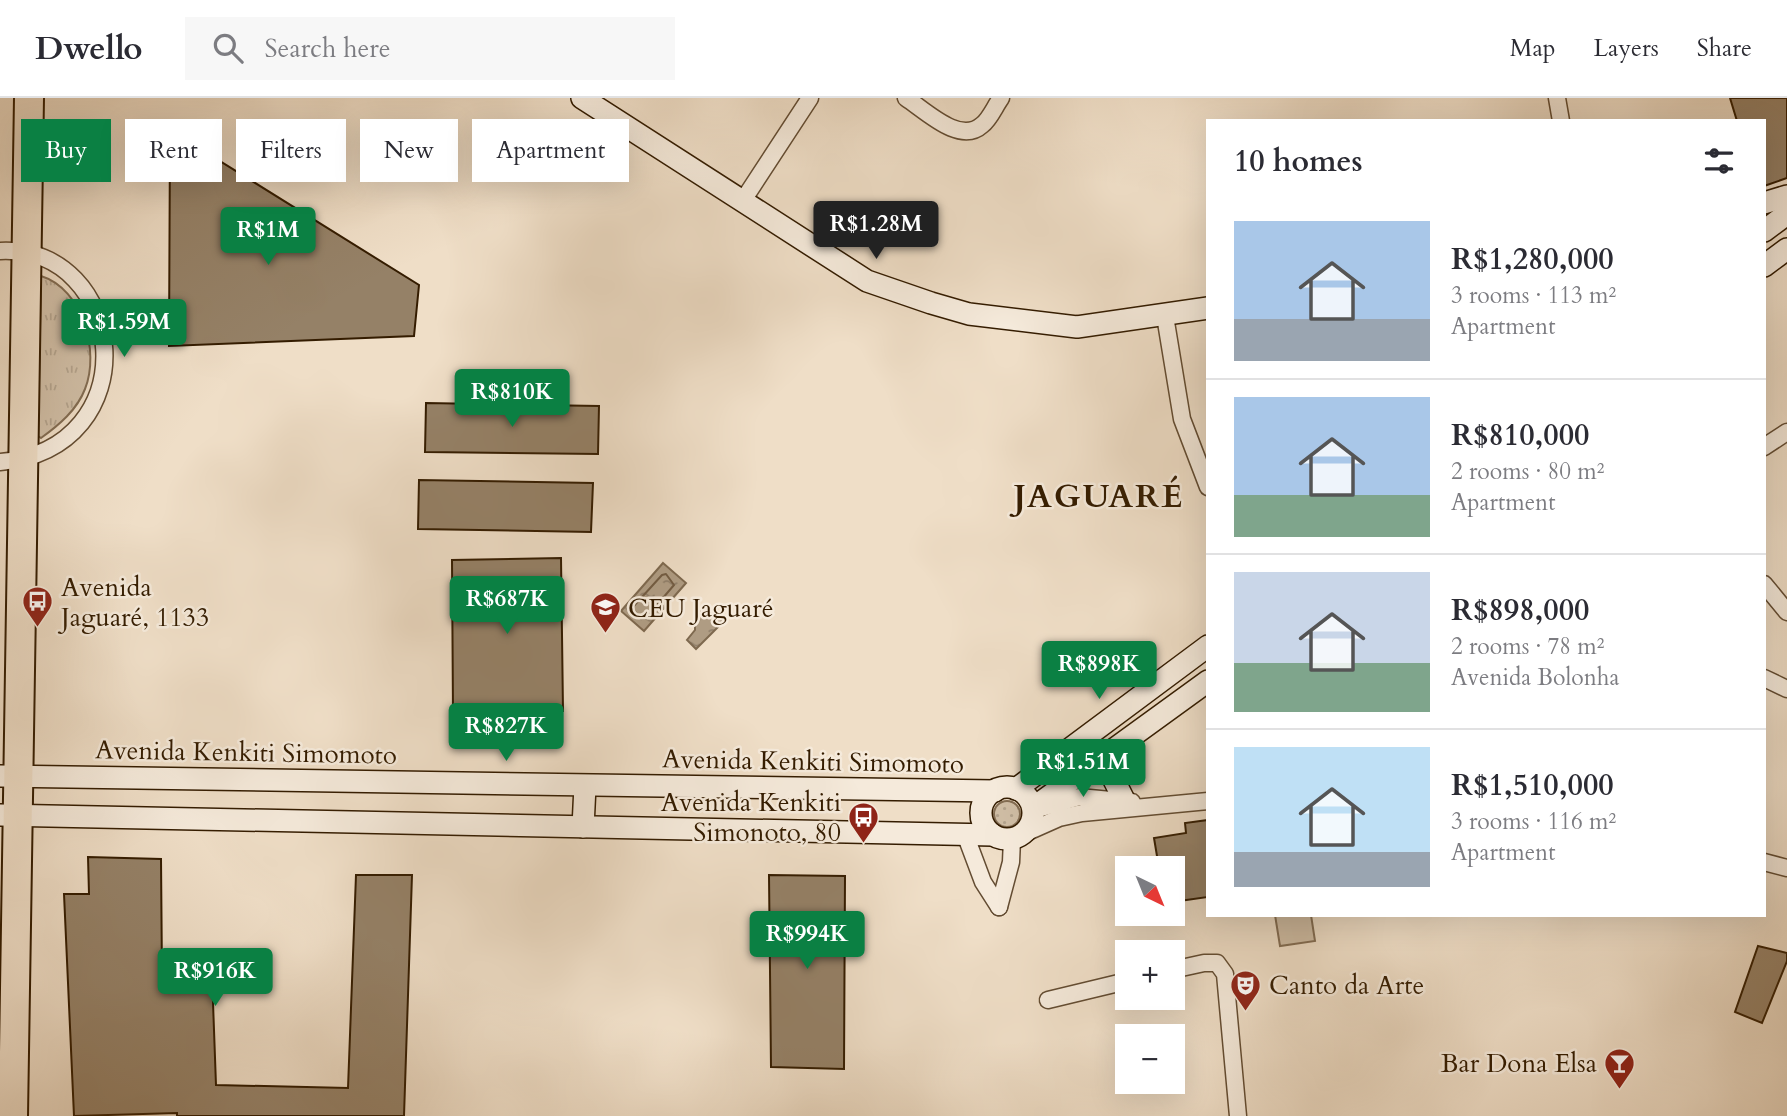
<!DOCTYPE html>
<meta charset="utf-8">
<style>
:root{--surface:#fff;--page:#f7f7f7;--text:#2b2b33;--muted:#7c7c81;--line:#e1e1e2;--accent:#0b8043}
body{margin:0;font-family:Cardo,serif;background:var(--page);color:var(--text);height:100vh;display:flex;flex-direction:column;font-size:26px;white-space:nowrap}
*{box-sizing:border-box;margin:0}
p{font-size:23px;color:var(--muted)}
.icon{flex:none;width:38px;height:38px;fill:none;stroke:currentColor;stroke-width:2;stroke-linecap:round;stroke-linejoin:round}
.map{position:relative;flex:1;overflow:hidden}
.panel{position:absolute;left:1206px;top:21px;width:560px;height:798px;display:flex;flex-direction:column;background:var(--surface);border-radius:0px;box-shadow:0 7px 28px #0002}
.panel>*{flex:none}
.banner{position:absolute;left:21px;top:21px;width:665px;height:63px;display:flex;gap:14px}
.needle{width:46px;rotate:137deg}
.tools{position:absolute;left:1115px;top:758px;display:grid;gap:14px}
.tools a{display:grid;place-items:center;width:70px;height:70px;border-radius:0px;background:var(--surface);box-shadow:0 7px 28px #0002;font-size:35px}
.price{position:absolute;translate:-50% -60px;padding:0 16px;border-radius:7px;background:var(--accent);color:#fff;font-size:23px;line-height:46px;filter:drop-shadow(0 2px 4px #0008)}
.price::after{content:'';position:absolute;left:50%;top:42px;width:21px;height:16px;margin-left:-10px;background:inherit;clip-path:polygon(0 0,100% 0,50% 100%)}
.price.selected{background:#222;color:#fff}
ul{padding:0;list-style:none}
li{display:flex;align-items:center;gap:21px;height:175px;padding:0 28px}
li+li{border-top:2px solid var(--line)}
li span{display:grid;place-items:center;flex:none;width:196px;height:140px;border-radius:0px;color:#555}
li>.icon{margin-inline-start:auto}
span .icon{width:84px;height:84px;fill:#fffc;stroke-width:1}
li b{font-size:30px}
h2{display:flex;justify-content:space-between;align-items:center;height:84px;padding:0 28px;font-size:30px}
.pill{padding:0 24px;border-radius:0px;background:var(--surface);box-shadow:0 7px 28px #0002;font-size:24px;line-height:63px}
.pill.selected{background:var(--accent);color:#fff}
header{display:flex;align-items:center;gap:42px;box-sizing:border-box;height:98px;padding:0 35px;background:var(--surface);border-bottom:2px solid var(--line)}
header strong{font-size:33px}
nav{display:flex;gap:38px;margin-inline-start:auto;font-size:24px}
.search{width:490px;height:63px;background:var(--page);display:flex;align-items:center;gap:18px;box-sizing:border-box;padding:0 24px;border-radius:0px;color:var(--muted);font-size:26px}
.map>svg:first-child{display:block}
.grass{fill:url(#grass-dots);stroke:#826c52;stroke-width:2}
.park{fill:url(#park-tufts);stroke:#826c52;stroke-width:2}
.pitch{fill:#cfbda5;stroke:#826c52;stroke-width:2}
.water{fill:url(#water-ripples);stroke:#7e694f;stroke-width:2}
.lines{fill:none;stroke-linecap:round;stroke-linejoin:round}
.shore{stroke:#725c42;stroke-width:2}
.building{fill:#958167;stroke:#341c00;stroke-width:2}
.street-casing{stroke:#634c32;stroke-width:19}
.secondary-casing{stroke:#341c00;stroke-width:24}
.highway-casing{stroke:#341c00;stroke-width:32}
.street{stroke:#f5eadb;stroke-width:16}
.secondary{stroke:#f5eadb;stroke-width:21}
.highway{stroke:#efdec7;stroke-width:28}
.labels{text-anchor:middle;stroke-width:5;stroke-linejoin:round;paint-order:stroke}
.poi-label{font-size:26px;fill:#341c00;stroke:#f5eadb;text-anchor:start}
.street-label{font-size:26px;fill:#341c00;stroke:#f5eadb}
.district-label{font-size:33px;font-weight:bold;letter-spacing:2px;fill:#341c00;stroke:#f5eadb}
</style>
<header>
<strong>Dwello</strong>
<div class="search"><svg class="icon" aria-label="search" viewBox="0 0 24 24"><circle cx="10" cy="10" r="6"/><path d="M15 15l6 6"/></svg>Search here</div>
<nav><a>Map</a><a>Layers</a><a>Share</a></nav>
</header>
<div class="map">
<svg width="1787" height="1018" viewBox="0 0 1787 1018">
<defs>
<pattern id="grass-dots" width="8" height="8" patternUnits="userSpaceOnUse" patternTransform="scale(1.75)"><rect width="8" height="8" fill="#cfbda5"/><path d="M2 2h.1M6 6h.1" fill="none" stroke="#b2a28c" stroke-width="1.8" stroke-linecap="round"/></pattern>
<pattern id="park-tufts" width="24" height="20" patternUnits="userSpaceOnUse" patternTransform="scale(1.75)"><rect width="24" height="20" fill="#cfbda5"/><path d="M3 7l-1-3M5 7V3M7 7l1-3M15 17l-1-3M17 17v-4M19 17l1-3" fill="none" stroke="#b2a28c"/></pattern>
<pattern id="water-ripples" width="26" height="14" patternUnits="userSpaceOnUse" patternTransform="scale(1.75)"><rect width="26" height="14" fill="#af9c83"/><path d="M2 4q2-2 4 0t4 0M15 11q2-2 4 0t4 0" fill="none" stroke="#8f7e69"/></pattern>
</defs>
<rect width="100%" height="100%" fill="#efdec7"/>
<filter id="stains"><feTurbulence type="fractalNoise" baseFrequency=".00286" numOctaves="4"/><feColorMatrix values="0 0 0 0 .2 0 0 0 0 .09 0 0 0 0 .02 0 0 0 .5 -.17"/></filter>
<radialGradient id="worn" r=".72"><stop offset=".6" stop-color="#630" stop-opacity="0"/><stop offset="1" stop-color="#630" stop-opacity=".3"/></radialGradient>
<circle class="grass" cx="1007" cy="716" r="13"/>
<path class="park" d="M 41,178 C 83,191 100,254 85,291 C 77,312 59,327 41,340 L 38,338 Z"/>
<path class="pitch" d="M 1275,817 L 1311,817 L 1315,843 L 1280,848 Z"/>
<g class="water">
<path d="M 663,465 L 686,485 L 644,533 L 621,513 Z"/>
<path d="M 704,507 L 723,524 L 696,551 L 687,542 L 695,532 L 695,516 Z"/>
</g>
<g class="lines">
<path class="shore" d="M 666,476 L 674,487 L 645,521 L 641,521 L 632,510 L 662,477 Z"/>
</g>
<g class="building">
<path d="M 1730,0 L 1787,0 L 1787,80 L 1764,88 L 1764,23 L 1737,23 Z"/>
<path d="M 170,32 L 419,187 L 414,238 L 169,248 Z"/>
<path d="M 426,305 L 599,308 L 598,356 L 425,354 Z"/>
<path d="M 419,382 L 593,385 L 591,434 L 418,431 Z"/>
<path d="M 561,460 L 563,613 L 453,615 L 452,462 Z"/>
<path d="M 1208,722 L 1208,799 L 1172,804 L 1172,770 L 1159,770 L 1154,740 L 1186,735 L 1185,725 Z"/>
<path d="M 88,759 L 161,761 L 162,878 L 212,877 L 216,987 L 348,990 L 356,777 L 412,777 L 404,1018 L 177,1018 L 177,1015 L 74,1018 L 64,796 L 89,796 Z"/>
<path d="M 769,777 L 845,778 L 844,971 L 771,969 Z"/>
<path d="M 1758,848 L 1787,855 L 1787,863 L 1762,925 L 1735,914 Z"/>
</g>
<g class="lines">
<defs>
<g id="street">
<path d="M 906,0 C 926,13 960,47 982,27 C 990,21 995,8 1001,0"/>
<path d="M 1557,0 L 1561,23"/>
<path d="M 742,104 L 810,0"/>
<path d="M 0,153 C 128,147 150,351 0,364"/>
<path d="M 1165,218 L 1182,321 L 1208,389"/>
<path d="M 1764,349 L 1787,334"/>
<path d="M 1764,486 L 1787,514"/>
<path d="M 1764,580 L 1787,591"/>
<path d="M 1041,710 L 1079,699 L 1132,704"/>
<path d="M 965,736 L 983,784 L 999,809"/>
<path d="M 1023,736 L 1059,720 L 1082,715 L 1208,703"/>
<path d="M 1764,764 L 1787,770"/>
<path d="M 999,809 L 1011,764 L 1012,741"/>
<path d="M 1172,872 L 1204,865 L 1217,865 L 1225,876 L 1238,1018"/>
<path d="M 1048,902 L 1127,883"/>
</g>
<g id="secondary">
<path d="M 582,0 L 867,183 L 931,205 L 969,216 L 1077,229 L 1208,210"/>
<path d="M 1764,105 L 1787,98"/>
<path d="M 1764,133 L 1787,116"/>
<path d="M 1764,168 L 1787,151"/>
<path d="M 1107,658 L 1107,668 L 1124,702"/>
<path d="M 0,678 L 995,693"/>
<circle cx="1007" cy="715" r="26"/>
<path d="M 1016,691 L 1208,548"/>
<path d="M 1033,710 L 1208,583"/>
<path d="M 0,717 L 993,737"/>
<path d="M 583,729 L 585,688"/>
</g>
<path id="highway" d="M 13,1018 L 29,0"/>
</defs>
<use href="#street" class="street-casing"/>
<use href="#secondary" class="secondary-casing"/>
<use href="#highway" class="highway-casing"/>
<use href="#street" class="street"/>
<use href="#secondary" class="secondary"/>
<use href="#highway" class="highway"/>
</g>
<defs>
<symbol id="bus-pin" viewBox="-11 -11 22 30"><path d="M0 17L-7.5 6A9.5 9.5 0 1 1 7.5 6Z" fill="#8f2418" stroke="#f5eadb"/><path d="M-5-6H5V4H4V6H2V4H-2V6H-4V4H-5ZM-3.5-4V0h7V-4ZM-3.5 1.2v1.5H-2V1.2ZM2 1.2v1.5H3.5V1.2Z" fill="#fff"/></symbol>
<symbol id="school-pin" viewBox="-11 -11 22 30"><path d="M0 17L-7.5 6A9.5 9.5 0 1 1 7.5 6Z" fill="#8f2418" stroke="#f5eadb"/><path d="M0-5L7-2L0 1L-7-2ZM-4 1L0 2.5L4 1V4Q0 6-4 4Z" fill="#fff"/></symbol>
<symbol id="theatre-pin" viewBox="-11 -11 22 30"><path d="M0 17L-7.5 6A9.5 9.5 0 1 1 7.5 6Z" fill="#8f2418" stroke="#f5eadb"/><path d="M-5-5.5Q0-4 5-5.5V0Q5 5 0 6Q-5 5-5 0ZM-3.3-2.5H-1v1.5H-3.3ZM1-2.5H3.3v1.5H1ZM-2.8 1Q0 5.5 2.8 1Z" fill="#fff"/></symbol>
<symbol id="bar-pin" viewBox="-11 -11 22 30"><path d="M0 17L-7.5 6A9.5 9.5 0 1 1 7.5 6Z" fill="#8f2418" stroke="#f5eadb"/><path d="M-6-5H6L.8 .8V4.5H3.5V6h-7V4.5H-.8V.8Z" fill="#fff"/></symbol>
</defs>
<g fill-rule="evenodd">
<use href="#bus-pin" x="20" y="486" width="35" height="47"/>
<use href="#school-pin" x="588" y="492" width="35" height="47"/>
<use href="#bus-pin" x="846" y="702" width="35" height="47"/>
<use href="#theatre-pin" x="1228" y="870" width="35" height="47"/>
<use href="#bar-pin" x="1602" y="948" width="35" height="47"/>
</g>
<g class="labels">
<g class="poi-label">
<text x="61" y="498">Avenida<tspan x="61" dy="30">Jaguaré, 1133</tspan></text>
<text x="628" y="519">CEU Jaguaré</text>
<text x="841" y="713" text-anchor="end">Avenida Kenkiti<tspan x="841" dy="30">Simonoto, 80</tspan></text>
<text x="1269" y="896">Canto da Arte</text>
<text x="1597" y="974" text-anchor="end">Bar Dona Elsa</text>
</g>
<g class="street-label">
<text transform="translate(246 654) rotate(1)" y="9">Avenida Kenkiti Simomoto</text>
<text transform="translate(813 663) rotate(1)" y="9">Avenida Kenkiti Simomoto</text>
</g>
<g class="district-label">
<text x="1099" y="409">JAGUARÉ</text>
</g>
</g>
<rect width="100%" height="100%" filter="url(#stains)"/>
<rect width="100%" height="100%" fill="url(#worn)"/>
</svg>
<div class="tools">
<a><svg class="needle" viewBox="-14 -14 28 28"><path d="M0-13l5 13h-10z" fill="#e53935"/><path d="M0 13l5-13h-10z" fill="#7c7c81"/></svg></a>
<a>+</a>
<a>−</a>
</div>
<b class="price selected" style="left:876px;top:163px">R$1.28M</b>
<b class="price" style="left:268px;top:169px">R$1M</b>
<b class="price" style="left:124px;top:261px">R$1.59M</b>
<b class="price" style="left:512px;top:331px">R$810K</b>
<b class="price" style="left:507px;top:538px">R$687K</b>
<b class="price" style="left:1099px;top:603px">R$898K</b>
<b class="price" style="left:506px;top:665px">R$827K</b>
<b class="price" style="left:1083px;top:701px">R$1.51M</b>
<b class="price" style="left:807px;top:873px">R$994K</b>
<b class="price" style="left:215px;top:910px">R$916K</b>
<div class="banner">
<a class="pill selected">Buy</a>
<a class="pill">Rent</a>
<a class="pill">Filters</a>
<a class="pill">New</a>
<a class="pill">Apartment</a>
</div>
<section class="panel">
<h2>10 homes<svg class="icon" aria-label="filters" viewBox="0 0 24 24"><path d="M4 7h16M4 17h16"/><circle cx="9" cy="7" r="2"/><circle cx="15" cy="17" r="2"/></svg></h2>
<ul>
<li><span style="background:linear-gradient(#a9c7e8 70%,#9aa5b1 0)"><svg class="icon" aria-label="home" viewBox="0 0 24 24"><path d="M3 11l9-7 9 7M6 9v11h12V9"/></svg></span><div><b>R$1,280,000</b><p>3 rooms · 113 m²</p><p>Apartment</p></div></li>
<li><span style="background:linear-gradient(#a9c7e8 70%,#7fa58c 0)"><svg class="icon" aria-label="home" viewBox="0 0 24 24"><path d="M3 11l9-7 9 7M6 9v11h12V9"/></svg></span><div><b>R$810,000</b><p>2 rooms · 80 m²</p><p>Apartment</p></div></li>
<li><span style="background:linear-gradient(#c9d6e8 65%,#7fa58c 0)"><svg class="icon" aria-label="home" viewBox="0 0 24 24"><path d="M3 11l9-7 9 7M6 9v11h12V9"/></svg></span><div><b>R$898,000</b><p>2 rooms · 78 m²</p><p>Avenida Bolonha</p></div></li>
<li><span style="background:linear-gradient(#bfe0f5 75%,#9aa5b1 0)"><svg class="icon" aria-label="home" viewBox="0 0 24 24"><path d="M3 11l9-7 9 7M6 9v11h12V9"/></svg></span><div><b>R$1,510,000</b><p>3 rooms · 116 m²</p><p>Apartment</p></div></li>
</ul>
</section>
</div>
